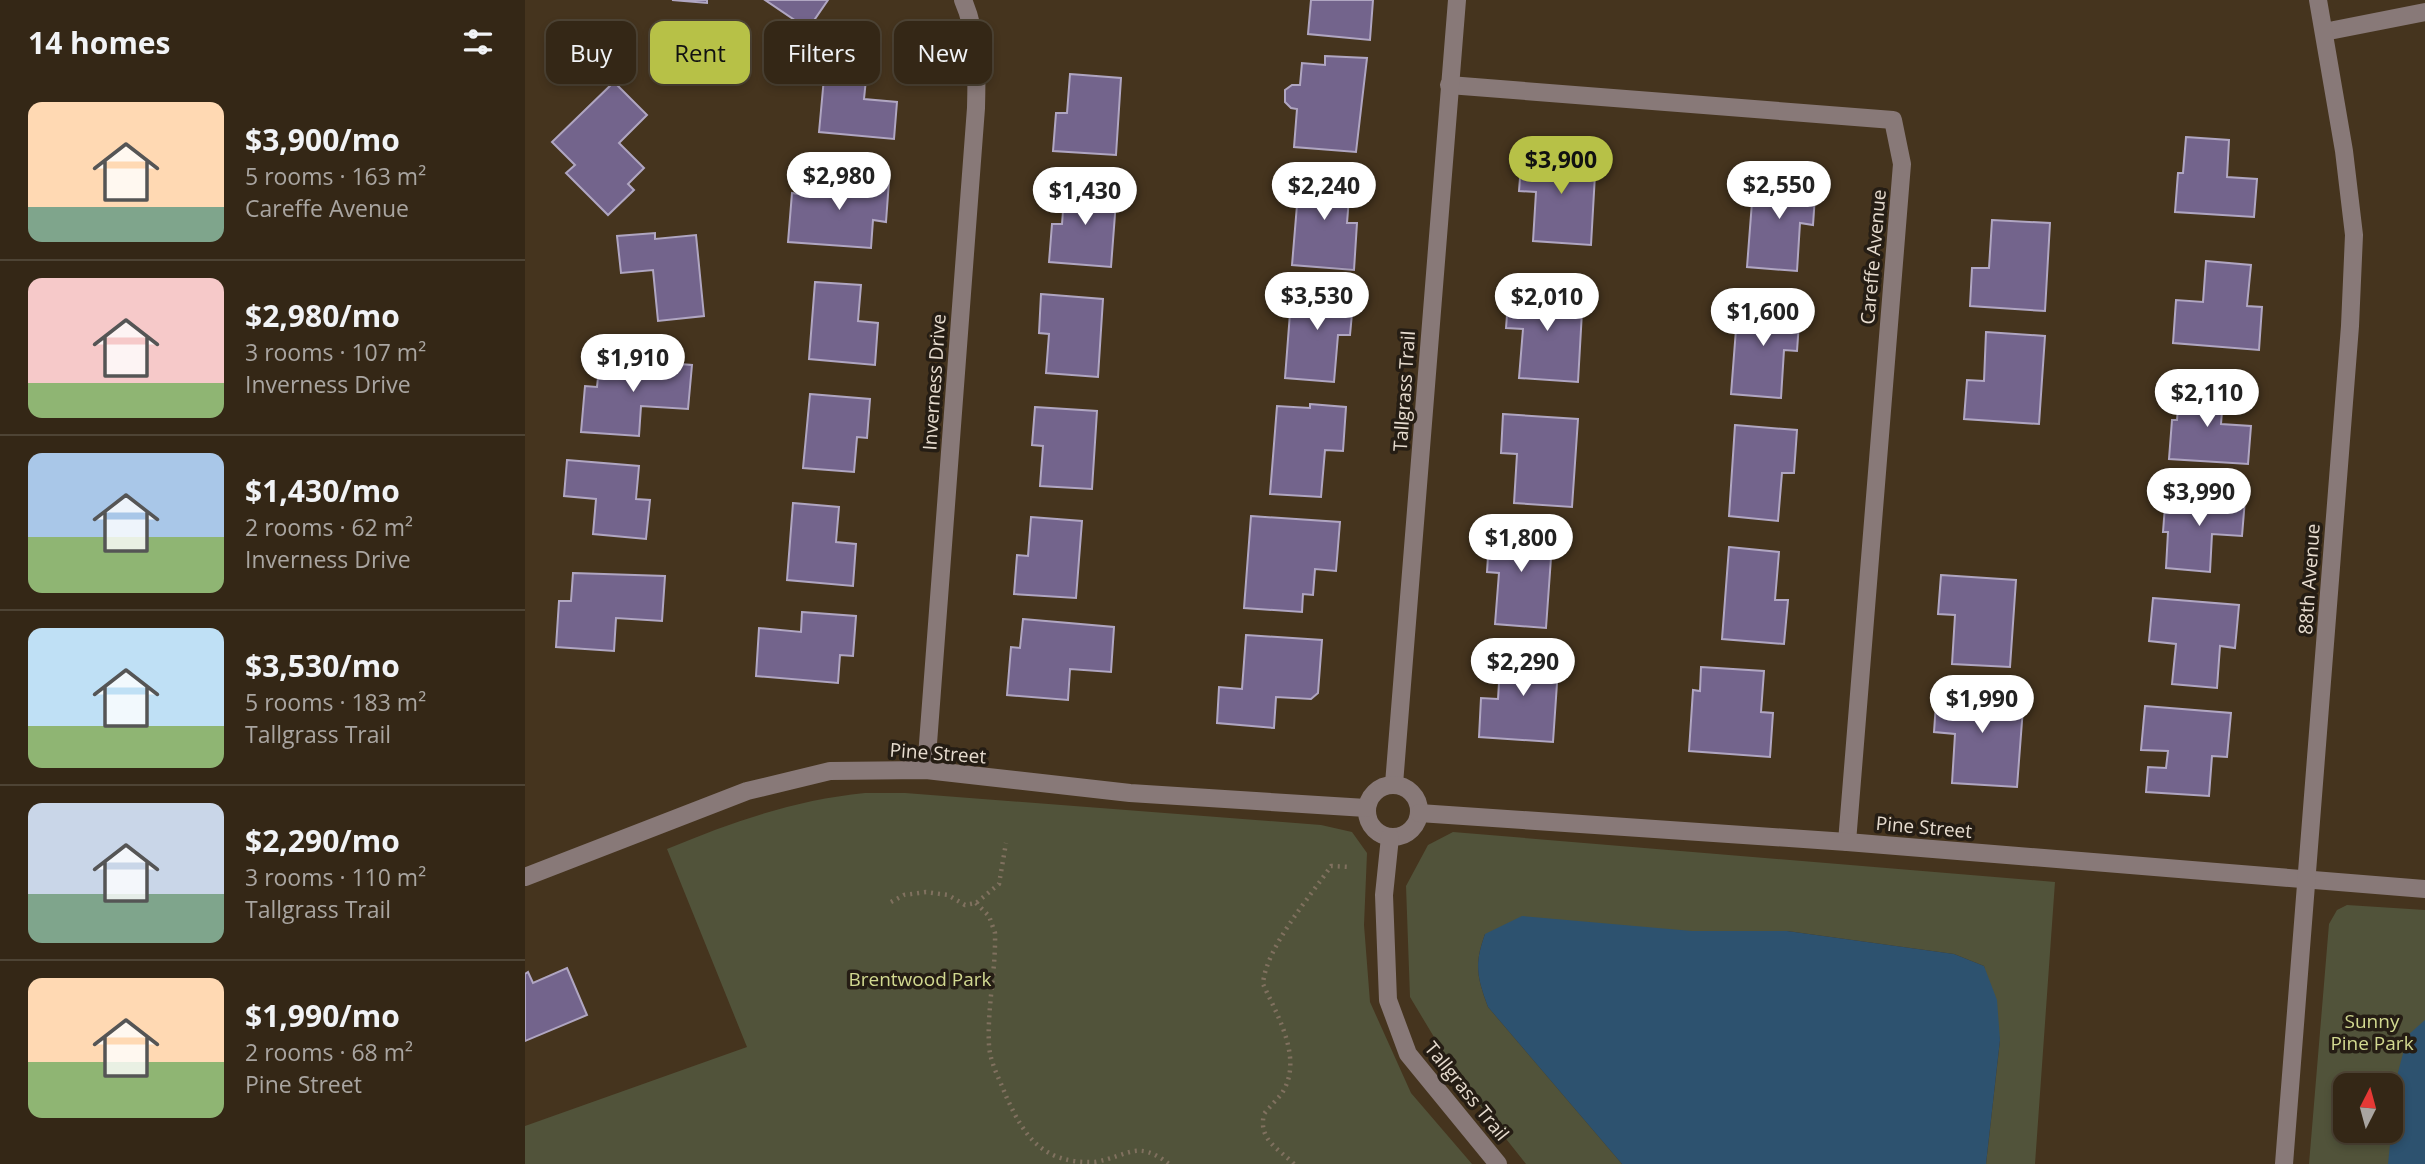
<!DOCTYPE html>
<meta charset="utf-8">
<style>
:root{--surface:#342716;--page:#3f3323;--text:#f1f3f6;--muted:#a9a5a1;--line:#4e4435;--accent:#b7c147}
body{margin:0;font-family:"Open Sans",sans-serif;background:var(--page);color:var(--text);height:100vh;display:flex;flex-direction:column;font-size:26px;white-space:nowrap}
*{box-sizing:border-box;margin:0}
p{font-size:23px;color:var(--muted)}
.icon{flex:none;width:38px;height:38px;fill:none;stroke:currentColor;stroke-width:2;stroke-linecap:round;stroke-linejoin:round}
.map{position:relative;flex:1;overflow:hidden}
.details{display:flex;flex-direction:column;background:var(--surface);width:525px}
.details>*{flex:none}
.guide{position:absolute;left:21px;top:21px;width:665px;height:63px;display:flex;gap:14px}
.needle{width:46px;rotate:6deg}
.fabs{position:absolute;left:1808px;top:1073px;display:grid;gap:14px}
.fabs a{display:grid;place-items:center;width:70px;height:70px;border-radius:14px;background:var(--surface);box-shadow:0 4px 10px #0003,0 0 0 2px var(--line);font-size:35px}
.price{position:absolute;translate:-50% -60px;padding:0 16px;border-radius:24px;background:#fff;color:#222;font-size:23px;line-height:46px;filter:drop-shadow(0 2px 4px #0008)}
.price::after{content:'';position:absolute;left:50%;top:42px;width:21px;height:16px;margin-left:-10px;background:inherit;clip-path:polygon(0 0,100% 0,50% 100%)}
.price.current{background:var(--accent);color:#111}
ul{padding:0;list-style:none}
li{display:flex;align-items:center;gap:21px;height:175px;padding:0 28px}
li+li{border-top:2px solid var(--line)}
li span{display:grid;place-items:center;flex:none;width:196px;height:140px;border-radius:14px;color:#555}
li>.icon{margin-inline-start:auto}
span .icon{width:84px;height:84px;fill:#fffc;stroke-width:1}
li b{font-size:30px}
h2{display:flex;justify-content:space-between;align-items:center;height:84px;padding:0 28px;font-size:30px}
.chip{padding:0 24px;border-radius:14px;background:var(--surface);box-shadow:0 4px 10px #0003,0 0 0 2px var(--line);font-size:24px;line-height:63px}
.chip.current{background:var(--accent);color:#111}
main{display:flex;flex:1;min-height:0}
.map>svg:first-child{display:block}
.green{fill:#51533a;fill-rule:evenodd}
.water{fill:#2d526f}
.building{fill:#73648c;stroke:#b0a6c2;stroke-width:2}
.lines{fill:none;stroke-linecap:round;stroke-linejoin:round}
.path{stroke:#80715f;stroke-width:4.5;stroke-dasharray:2 5;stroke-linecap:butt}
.minor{stroke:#887978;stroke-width:18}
.labels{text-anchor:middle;stroke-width:7;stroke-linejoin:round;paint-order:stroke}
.street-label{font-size:19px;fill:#e7dccf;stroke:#251d14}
.park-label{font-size:19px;fill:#d2d990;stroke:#251d14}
</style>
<main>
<section class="details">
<h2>14 homes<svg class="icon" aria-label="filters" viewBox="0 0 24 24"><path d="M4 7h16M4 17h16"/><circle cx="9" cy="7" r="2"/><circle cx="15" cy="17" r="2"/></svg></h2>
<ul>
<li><span style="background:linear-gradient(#ffd9b3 75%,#7fa58c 0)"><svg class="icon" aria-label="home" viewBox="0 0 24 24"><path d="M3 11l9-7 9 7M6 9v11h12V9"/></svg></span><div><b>$3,900/mo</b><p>5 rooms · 163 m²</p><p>Careffe Avenue</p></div></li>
<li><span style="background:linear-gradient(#f6c9c9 75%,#8fb573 0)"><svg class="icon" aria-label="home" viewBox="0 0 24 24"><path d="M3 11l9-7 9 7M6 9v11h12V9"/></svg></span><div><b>$2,980/mo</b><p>3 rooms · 107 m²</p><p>Inverness Drive</p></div></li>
<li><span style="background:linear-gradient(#a9c7e8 60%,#8fb573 0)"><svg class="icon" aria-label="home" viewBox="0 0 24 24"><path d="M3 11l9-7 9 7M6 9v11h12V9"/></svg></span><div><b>$1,430/mo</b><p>2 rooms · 62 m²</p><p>Inverness Drive</p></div></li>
<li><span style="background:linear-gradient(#bfe0f5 70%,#8fb573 0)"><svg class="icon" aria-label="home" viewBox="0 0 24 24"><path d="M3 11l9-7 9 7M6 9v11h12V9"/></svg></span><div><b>$3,530/mo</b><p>5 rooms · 183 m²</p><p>Tallgrass Trail</p></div></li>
<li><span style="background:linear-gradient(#c9d6e8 65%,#7fa58c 0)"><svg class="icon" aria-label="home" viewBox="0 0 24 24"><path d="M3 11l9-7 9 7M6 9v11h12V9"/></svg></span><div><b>$2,290/mo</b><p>3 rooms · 110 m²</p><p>Tallgrass Trail</p></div></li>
<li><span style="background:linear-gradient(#ffd9b3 60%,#8fb573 0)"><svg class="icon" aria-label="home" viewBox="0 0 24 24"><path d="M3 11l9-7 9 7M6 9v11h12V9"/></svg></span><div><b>$1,990/mo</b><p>2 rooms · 68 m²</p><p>Pine Street</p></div></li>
</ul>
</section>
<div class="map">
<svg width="1900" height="1164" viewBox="0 0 1900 1164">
<rect width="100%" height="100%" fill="#45341e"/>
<g class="green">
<path d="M 340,793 L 380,793 L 796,825 L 827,832 L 842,853 L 839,925 L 845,1002 L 886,1093 L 947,1164 L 0,1164 L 0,1126 L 222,1047 L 142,849 C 207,822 269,800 340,793 Z"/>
<path d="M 928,832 L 1530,882 L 1510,1164 L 1461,1164 L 1475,1040 L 1459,966 L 1429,954 L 1262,931 L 960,934 C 949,965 952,977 963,1007 L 1097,1164 L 1001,1164 L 936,1082 L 885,997 L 881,886 L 903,845 Z"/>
<path d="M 1822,905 L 1900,910 L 1900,1164 L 1784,1164 L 1804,924 L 1812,910 ZM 1820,1085 L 1866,1085 L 1866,1130 L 1820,1130 Z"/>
</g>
<g class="water">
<path d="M 997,916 L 1167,931 L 1262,931 L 1429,954 L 1459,966 L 1472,1000 L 1475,1040 L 1461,1164 L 1097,1164 L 963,1007 C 952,977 949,965 960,934 Z"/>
<path d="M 1900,1020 L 1900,1164 L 1863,1164 L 1872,1076 L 1883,1035 Z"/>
</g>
<g class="building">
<path d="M 147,0 L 182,0 L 182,3 Z"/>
<path d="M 240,0 L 303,0 L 283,29 Z"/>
<path d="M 786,0 L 848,0 L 845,40 L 783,34 Z"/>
<path d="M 301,56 L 343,60 L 339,99 L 372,102 L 369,139 L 294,132 Z"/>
<path d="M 800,56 L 842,58 L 831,152 L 769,147 L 772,109 L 766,108 L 760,102 L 760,90 L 767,85 L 775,85 L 777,63 L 800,65 Z"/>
<path d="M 545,74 L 596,78 L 591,155 L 528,151 L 531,113 L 542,113 Z"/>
<path d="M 89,82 L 122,115 L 94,143 L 119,168 L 103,184 L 109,190 L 83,215 L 41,173 L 50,165 L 27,142 Z"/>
<path d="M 1661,137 L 1704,140 L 1702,177 L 1732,179 L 1729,217 L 1650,212 L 1653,173 L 1658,173 Z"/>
<path d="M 997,152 L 1071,157 L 1066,245 L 1008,241 L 1011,192 L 994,191 Z"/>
<path d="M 775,169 L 826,173 L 822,223 L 832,223 L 829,270 L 767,265 Z"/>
<path d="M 288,175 L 364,181 L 361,222 L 348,220 L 346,248 L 263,242 L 267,193 L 286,196 Z"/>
<path d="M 1229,176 L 1291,181 L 1288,225 L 1275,223 L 1272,271 L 1222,267 Z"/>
<path d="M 540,185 L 592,188 L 586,267 L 524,262 L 527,224 L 537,224 Z"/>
<path d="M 1467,220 L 1525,223 L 1520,311 L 1445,306 L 1447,268 L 1464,268 Z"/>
<path d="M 130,233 L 130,239 L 171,235 L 179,316 L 133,321 L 128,270 L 96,273 L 92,236 Z"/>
<path d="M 1681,261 L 1726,265 L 1722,306 L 1737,307 L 1734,350 L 1648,343 L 1651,300 L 1678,302 Z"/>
<path d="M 290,282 L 336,285 L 333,321 L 353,323 L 350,365 L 284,359 Z"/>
<path d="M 767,287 L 829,292 L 825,335 L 813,335 L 809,382 L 760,378 Z"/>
<path d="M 984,289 L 1058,294 L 1053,382 L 994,378 L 998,329 L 981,328 Z"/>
<path d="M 516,294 L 578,299 L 573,377 L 521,373 L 524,334 L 514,333 Z"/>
<path d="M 1213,303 L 1275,308 L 1272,351 L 1259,350 L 1256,398 L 1206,394 Z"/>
<path d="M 1461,332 L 1520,336 L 1514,424 L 1439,419 L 1442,380 L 1459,381 Z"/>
<path d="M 75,358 L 167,365 L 163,409 L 116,406 L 114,436 L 56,432 L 60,386 L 72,387 Z"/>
<path d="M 1655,384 L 1699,387 L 1696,424 L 1726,426 L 1723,464 L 1644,459 L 1647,420 L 1652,420 Z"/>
<path d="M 285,394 L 345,399 L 342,438 L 332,437 L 329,472 L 278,468 Z"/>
<path d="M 785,404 L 821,407 L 818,451 L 800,450 L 796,497 L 745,494 L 752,406 L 785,408 Z"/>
<path d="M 510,407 L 572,411 L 567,489 L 515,486 L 518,446 L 507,445 Z"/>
<path d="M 978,414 L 1053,419 L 1047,507 L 989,503 L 992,454 L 976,453 Z"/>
<path d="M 1210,425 L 1272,430 L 1269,473 L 1257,473 L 1253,521 L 1204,516 Z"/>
<path d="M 42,460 L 114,466 L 111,499 L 125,500 L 121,539 L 68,534 L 71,499 L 39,496 Z"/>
<path d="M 1641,493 L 1720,499 L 1717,536 L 1687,534 L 1685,572 L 1641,568 L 1643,532 L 1638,532 Z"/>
<path d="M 268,503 L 314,507 L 311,542 L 331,544 L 328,586 L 262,580 Z"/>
<path d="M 726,516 L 815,522 L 811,571 L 790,569 L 788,595 L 778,594 L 777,612 L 719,608 Z"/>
<path d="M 506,517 L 557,521 L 551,598 L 489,594 L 492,555 L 503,556 Z"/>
<path d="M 965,526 L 1028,530 L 1021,628 L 970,624 L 974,573 L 962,572 Z"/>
<path d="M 1204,547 L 1254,552 L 1250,600 L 1263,600 L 1259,644 L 1197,639 Z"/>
<path d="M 48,573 L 140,576 L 137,621 L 91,618 L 89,651 L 31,647 L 34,601 L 46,601 Z"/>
<path d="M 1416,575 L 1491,580 L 1485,667 L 1427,664 L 1430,615 L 1413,614 Z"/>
<path d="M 1628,598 L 1714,605 L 1710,648 L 1695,646 L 1692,688 L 1647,684 L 1651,644 L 1624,641 Z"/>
<path d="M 277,612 L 331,616 L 328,656 L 315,655 L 313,683 L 231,676 L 234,628 L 276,632 Z"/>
<path d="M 498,619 L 589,627 L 586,672 L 545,669 L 543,700 L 482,695 L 486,647 L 495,648 Z"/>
<path d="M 721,635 L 797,640 L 793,693 L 786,699 L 751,697 L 749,728 L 692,723 L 694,687 L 717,689 Z"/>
<path d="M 976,650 L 1034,654 L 1028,742 L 954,737 L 956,698 L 973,699 Z"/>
<path d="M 1176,667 L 1239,671 L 1236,712 L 1248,713 L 1245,757 L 1164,751 L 1168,690 L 1175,691 Z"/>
<path d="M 1412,689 L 1499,695 L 1492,787 L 1427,783 L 1430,734 L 1409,732 Z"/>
<path d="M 1620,706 L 1706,713 L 1702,757 L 1687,756 L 1684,796 L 1621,792 L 1623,767 L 1641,768 L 1643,751 L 1616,750 Z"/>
<path d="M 42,968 L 62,1015 L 0,1041 L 0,974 L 3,972 L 8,983 Z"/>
</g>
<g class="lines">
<g class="path">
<path d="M 366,902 L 379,895 L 401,892 L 423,895 L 440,905 L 451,903 L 474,884 L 481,843"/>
<path d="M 451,903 L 464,916 L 470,933 C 471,970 462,1008 464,1045 C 465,1063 475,1080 481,1096 C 499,1136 517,1164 570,1162 C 604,1156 612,1139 644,1164"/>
<path d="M 769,1164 C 753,1148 733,1140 739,1114 C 745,1106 752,1100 757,1093 C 779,1059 752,1015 738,984 C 741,947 785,897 806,866 L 826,867"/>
</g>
<g class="minor">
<path d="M 1799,32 L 1900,12"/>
<path d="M 924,85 L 1368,120 L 1377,164 L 1322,842"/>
<path d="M 401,770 L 451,108 C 452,71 453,34 438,0"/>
<path d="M 869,784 L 932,0"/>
<circle cx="868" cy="811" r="26"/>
<path d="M 894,813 L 1322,842 L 1900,889"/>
<path d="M 865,837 L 859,895 L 863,1000 L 883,1054 L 973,1164"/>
<path d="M 0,877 L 222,791 L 305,771 L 401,770 L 605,793 L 841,808"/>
<path d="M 1759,1164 L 1825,326 L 1829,235 L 1819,151 L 1793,0"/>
</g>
</g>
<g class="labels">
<g class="street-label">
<text transform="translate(1348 257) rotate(-85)" y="7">Careffe Avenue</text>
<text transform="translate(409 382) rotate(-86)" y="7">Inverness Drive</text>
<text transform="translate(879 391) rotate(-86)" y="7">Tallgrass Trail</text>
<text transform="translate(1784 579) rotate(-86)" y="7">88th Avenue</text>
<text transform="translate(413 753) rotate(4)" y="7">Pine Street</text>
<text transform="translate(1399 827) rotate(5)" y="7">Pine Street</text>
<text transform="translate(942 1091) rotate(51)" y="7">Tallgrass Trail</text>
</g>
<g class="park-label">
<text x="395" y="986">Brentwood Park</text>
<text x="1847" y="1028">Sunny<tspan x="1847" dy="22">Pine Park</tspan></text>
</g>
</g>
</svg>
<div class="fabs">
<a><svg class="needle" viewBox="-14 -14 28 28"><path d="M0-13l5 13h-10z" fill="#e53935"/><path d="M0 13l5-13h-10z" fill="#a9a5a1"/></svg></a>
</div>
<b class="price current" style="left:1036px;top:196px">$3,900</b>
<b class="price" style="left:314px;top:212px">$2,980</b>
<b class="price" style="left:1254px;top:221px">$2,550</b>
<b class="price" style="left:799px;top:222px">$2,240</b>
<b class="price" style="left:560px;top:227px">$1,430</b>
<b class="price" style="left:792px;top:332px">$3,530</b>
<b class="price" style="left:1022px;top:333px">$2,010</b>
<b class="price" style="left:1238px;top:348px">$1,600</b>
<b class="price" style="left:108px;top:394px">$1,910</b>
<b class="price" style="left:1682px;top:429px">$2,110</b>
<b class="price" style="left:1674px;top:528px">$3,990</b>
<b class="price" style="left:996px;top:574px">$1,800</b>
<b class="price" style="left:998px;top:698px">$2,290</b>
<b class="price" style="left:1457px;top:735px">$1,990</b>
<div class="guide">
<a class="chip">Buy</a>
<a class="chip current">Rent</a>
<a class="chip">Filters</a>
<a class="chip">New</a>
</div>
</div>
</main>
